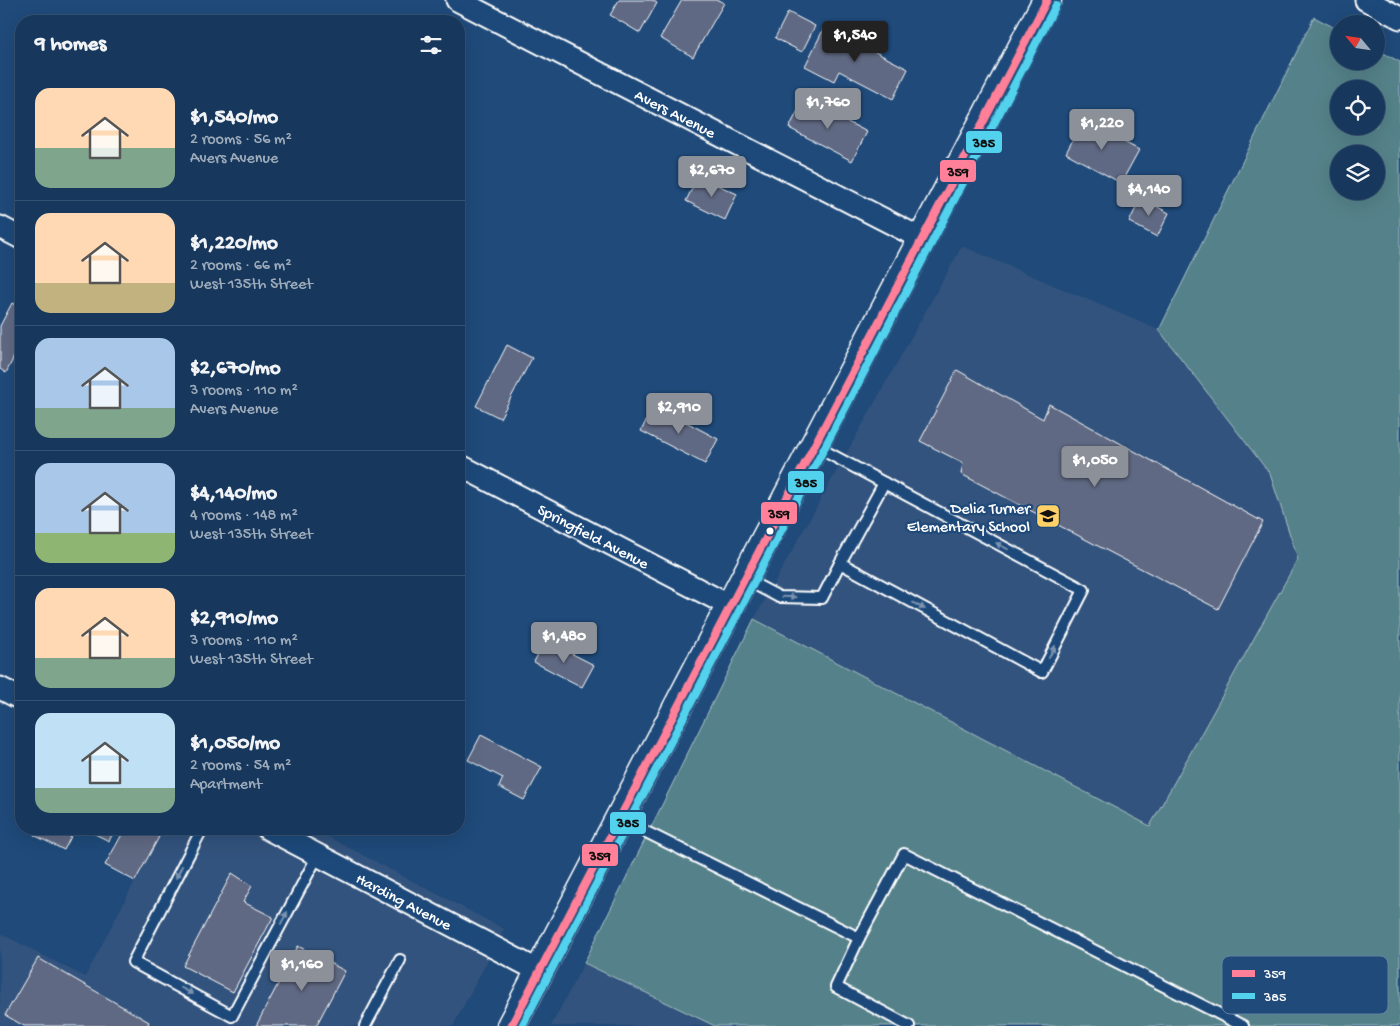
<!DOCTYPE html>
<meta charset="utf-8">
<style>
:root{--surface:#17385c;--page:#203f62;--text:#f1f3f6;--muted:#9eacbb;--line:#365272;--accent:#8c9099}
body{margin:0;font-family:"Gochi Hand",sans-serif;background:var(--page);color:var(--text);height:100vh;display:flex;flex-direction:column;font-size:19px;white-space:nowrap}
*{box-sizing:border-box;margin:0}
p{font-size:16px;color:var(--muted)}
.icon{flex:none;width:28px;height:28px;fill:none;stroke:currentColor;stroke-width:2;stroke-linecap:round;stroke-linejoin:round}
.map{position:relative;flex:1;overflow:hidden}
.side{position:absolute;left:15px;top:15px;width:450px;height:820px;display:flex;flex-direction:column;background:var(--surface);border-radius:20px;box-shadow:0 5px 20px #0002,0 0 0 1px var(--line)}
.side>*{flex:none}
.needle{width:32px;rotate:299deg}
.tools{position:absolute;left:1330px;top:15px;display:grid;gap:10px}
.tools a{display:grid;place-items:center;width:55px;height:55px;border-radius:50%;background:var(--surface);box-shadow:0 5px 20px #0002,0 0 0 1px var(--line);font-size:25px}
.price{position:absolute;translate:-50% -42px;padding:0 11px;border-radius:5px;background:var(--accent);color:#fff;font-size:16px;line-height:32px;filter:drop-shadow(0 1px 2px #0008)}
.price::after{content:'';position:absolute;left:50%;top:30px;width:15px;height:11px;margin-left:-8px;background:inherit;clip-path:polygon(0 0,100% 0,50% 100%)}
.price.on{background:#222;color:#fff}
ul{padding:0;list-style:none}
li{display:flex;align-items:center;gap:15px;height:125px;padding:0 20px}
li+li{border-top:1px solid var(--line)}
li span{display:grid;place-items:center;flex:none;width:140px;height:100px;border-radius:15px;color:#555}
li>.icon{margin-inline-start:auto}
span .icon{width:60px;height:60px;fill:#fffc;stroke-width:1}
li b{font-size:21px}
h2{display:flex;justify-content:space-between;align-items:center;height:60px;padding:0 20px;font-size:21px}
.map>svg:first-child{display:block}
.built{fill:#32537d}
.green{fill:#55828a;stroke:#aac0c4;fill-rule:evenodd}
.building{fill:#606983;stroke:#fff}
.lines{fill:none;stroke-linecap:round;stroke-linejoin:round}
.lane-casing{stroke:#fff;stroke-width:14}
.street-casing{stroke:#fff;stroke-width:25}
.secondary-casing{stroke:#fff;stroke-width:31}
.lane{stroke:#1f4a7a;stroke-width:10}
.street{stroke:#1f4a7a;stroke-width:21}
.secondary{stroke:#1f4a7a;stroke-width:28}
.bus-1-casing{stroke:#1f4a7a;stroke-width:11}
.bus-2-casing{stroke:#1f4a7a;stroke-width:11}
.bus-1{stroke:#ff8098;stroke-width:8}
.bus-2{stroke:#53d2ee;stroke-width:8}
.oneway{fill:#7992af}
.bus-dot{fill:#fff;stroke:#1f4a7a;stroke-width:2}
.labels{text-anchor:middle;stroke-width:4.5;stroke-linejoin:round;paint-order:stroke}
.street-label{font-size:16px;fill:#fff;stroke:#1f4a7a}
.poi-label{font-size:16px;fill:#fff;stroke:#1f4a7a;text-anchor:end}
.key{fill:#1f4a7a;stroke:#6280a2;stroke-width:1}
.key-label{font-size:14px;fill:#fff}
.line-badge{stroke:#1f4a7a;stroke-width:2}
.pale-badge-label{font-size:14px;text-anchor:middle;font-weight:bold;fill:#111}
</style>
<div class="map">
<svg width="1400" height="1026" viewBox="0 0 1400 1026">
<rect width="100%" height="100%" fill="#1f4a7a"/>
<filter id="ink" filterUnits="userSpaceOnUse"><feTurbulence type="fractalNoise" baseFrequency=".02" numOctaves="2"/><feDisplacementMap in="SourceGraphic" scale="10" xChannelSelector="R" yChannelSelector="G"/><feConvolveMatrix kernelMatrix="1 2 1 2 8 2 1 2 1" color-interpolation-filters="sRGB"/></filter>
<g filter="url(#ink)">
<g class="built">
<path d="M 962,246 L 1159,330 L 1270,474 L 1298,559 L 1150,826 L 754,619 Z"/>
<path d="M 162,829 L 313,829 L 504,929 L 453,1026 L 0,1026 L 0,933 L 85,977 Z"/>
<path d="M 584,963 L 715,1026 L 551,1026 Z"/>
</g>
<path class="green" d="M 1314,17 L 1339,30 L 1339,61 L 1376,61 L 1376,49 L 1400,62 L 1400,1026 L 715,1026 L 584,963 L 754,619 L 1150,826 L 1298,559 L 1270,474 L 1159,330 ZM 1339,89 L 1376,89 L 1376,126 L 1339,126 ZM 1339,154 L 1376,154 L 1376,191 L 1339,191 Z"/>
<g class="building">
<path d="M 619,0 L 652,0 L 657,3 L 640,33 L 610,15 Z"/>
<path d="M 682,0 L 718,0 L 724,3 L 693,57 L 660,38 Z"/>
<path d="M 788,12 L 815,26 L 802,52 L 775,38 Z"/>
<path d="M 825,26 L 908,69 L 893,99 L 839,71 L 834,81 L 805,66 Z"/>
<path d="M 804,99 L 867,132 L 852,161 L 789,128 Z"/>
<path d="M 1083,120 L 1139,150 L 1121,183 L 1066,153 Z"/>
<path d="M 698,176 L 737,194 L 725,220 L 686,201 Z"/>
<path d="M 1141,198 L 1169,213 L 1157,237 L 1129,222 Z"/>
<path d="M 12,303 L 21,308 L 21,343 L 6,373 L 0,369 L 0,326 Z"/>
<path d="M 507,345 L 532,358 L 500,418 L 476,406 Z"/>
<path d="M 957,370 L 1043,419 L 1049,404 L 1263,522 L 1218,609 L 961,474 L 963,463 L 920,441 Z"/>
<path d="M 654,405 L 718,439 L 705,464 L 641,431 Z"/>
<path d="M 545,640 L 594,665 L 582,687 L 534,662 Z"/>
<path d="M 481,735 L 542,767 L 524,800 L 499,787 L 503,778 L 468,760 Z"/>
<path d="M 37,829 L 75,829 L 64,850 L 34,835 Z"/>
<path d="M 88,829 L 115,829 L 109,841 L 87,830 Z"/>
<path d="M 125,829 L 143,829 L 159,837 L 135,881 L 105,865 Z"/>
<path d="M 232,873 L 252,886 L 243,902 L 273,917 L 233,992 L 183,966 Z"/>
<path d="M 298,946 L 345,971 L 316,1026 L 256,1026 Z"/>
<path d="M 38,958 L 149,1022 L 147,1026 L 24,1026 L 5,1015 Z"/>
</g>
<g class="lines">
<defs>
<g id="lane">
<path d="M 840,563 L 884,483"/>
<path d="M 745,579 L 779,597 L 822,598 L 840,563 L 1042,672 L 1084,590 L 815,446"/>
<path d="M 620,819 L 859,938"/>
<path d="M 202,829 L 133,962 L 232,1016 L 318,855"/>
<path d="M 365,1026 L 400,960"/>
<path d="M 909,1026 L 836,987 L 859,938 L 904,854 L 1243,1026"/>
</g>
<g id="street">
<path id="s1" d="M 457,0 L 922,239"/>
<path d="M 1366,0 L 1400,18"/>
<path d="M 0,227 L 21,238"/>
<path id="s2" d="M 459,465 L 730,606"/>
<path d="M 0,688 L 21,699"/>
<path id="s3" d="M 268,829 L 539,971"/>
</g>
<path id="secondary" d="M 511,1026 L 1047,0"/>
</defs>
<use href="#lane" class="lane-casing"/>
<use href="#street" class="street-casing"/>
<use href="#secondary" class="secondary-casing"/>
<use href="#lane" class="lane"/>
<use href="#street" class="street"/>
<use href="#secondary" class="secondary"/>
<defs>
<path id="bus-1" d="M 511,1026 L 1047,0"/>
<path id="bus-2" d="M 522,1026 L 1056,5"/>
</defs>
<use href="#bus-1" class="bus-1-casing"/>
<use href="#bus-2" class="bus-2-casing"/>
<use href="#bus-1" class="bus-1"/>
<use href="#bus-2" class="bus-2"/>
</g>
<defs><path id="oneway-solid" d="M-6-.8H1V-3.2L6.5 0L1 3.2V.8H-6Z" transform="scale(1.25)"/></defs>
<g class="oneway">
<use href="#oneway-solid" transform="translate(1002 546) rotate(-152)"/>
<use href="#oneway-solid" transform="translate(789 597) rotate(1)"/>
<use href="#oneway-solid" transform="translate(919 606) rotate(28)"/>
<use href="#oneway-solid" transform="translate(1052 652) rotate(-62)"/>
<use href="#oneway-solid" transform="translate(179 872) rotate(117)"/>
<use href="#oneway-solid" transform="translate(284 918) rotate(-62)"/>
<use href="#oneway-solid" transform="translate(187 991) rotate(28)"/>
</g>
</g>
<defs>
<symbol id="school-square" viewBox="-11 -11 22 22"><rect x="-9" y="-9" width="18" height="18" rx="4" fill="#ffd166" stroke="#1f4a7a"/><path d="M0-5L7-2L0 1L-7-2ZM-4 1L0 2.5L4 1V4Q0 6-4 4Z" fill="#111"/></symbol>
</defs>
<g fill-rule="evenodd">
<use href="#school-square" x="1034" y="502" width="28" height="28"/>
</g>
<circle class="bus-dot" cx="770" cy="531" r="4.5"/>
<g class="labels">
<g class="street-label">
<text dy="6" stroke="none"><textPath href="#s1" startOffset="246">Avers Avenue</textPath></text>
<text dy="6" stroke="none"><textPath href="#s2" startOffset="152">Springfield Avenue</textPath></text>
<text dy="6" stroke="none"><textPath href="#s3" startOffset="154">Harding Avenue</textPath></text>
</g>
<g class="poi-label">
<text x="1030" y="513">Delia Turner<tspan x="1030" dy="18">Elementary School</tspan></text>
</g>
</g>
<rect x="1222" y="956" width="166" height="58" rx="8" class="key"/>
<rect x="1232" y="970" width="23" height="7" fill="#ff8098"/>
<rect x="1232" y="993" width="23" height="6" fill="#53d2ee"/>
<g class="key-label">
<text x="1264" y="978">359</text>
<text x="1264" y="1001">385</text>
</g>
<g class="line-badge">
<rect x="965" y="130" width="38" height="24" rx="5" fill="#53d2ee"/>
<rect x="939" y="159" width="38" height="24" rx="5" fill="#ff8098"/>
<rect x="787" y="470" width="38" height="24" rx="5" fill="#53d2ee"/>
<rect x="760" y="501" width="38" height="24" rx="5" fill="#ff8098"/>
<rect x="609" y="811" width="38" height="24" rx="5" fill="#53d2ee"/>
<rect x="581" y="843" width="38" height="24" rx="5" fill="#ff8098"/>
</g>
<g class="pale-badge-label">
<text x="984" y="147">385</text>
<text x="958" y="176">359</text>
<text x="806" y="487">385</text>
<text x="779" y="518">359</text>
<text x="628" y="827">385</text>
<text x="600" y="860">359</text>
</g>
</svg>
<div class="tools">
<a><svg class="needle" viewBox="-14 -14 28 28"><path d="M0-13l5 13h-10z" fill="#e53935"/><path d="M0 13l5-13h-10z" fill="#9eacbb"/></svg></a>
<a><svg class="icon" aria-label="locate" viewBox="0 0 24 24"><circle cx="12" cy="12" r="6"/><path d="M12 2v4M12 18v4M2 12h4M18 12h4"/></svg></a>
<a><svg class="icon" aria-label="layers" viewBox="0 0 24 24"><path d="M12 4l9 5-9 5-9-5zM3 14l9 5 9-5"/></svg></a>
</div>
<b class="price on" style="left:855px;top:63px">$1,540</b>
<b class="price" style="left:828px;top:130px">$1,760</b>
<b class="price" style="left:1102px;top:151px">$1,220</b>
<b class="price" style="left:712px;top:198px">$2,670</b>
<b class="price" style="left:1149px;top:217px">$4,140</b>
<b class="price" style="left:679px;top:435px">$2,910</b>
<b class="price" style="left:1095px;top:488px">$1,050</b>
<b class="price" style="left:564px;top:664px">$1,480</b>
<b class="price" style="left:302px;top:992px">$1,160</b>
<section class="side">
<h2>9 homes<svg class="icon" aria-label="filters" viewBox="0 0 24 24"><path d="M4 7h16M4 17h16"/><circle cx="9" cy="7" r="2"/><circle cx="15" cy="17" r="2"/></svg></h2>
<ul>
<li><span style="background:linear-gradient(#ffd9b3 60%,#7fa58c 0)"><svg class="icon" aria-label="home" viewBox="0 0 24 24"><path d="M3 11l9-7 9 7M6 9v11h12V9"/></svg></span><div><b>$1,540/mo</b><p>2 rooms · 56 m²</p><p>Avers Avenue</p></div></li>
<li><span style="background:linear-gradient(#ffd9b3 70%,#c2b280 0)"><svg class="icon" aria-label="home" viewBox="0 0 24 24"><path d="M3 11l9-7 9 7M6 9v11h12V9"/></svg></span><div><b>$1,220/mo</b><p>2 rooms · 66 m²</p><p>West 135th Street</p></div></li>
<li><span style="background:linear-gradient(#a9c7e8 70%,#7fa58c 0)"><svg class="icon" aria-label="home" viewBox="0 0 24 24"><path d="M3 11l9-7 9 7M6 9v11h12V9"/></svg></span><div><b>$2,670/mo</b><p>3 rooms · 110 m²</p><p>Avers Avenue</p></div></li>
<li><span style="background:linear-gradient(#a9c7e8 70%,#8fb573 0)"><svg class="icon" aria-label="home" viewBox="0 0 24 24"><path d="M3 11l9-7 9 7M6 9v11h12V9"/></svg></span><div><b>$4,140/mo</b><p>4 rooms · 148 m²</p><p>West 135th Street</p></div></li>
<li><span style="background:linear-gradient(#ffd9b3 70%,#7fa58c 0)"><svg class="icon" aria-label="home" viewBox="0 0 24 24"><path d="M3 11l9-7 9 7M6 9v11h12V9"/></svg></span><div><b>$2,910/mo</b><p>3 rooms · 110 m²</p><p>West 135th Street</p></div></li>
<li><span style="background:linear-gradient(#bfe0f5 75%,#7fa58c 0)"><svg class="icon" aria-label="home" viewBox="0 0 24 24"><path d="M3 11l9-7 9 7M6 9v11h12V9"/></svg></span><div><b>$1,050/mo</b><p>2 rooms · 54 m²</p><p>Apartment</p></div></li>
</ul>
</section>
</div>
